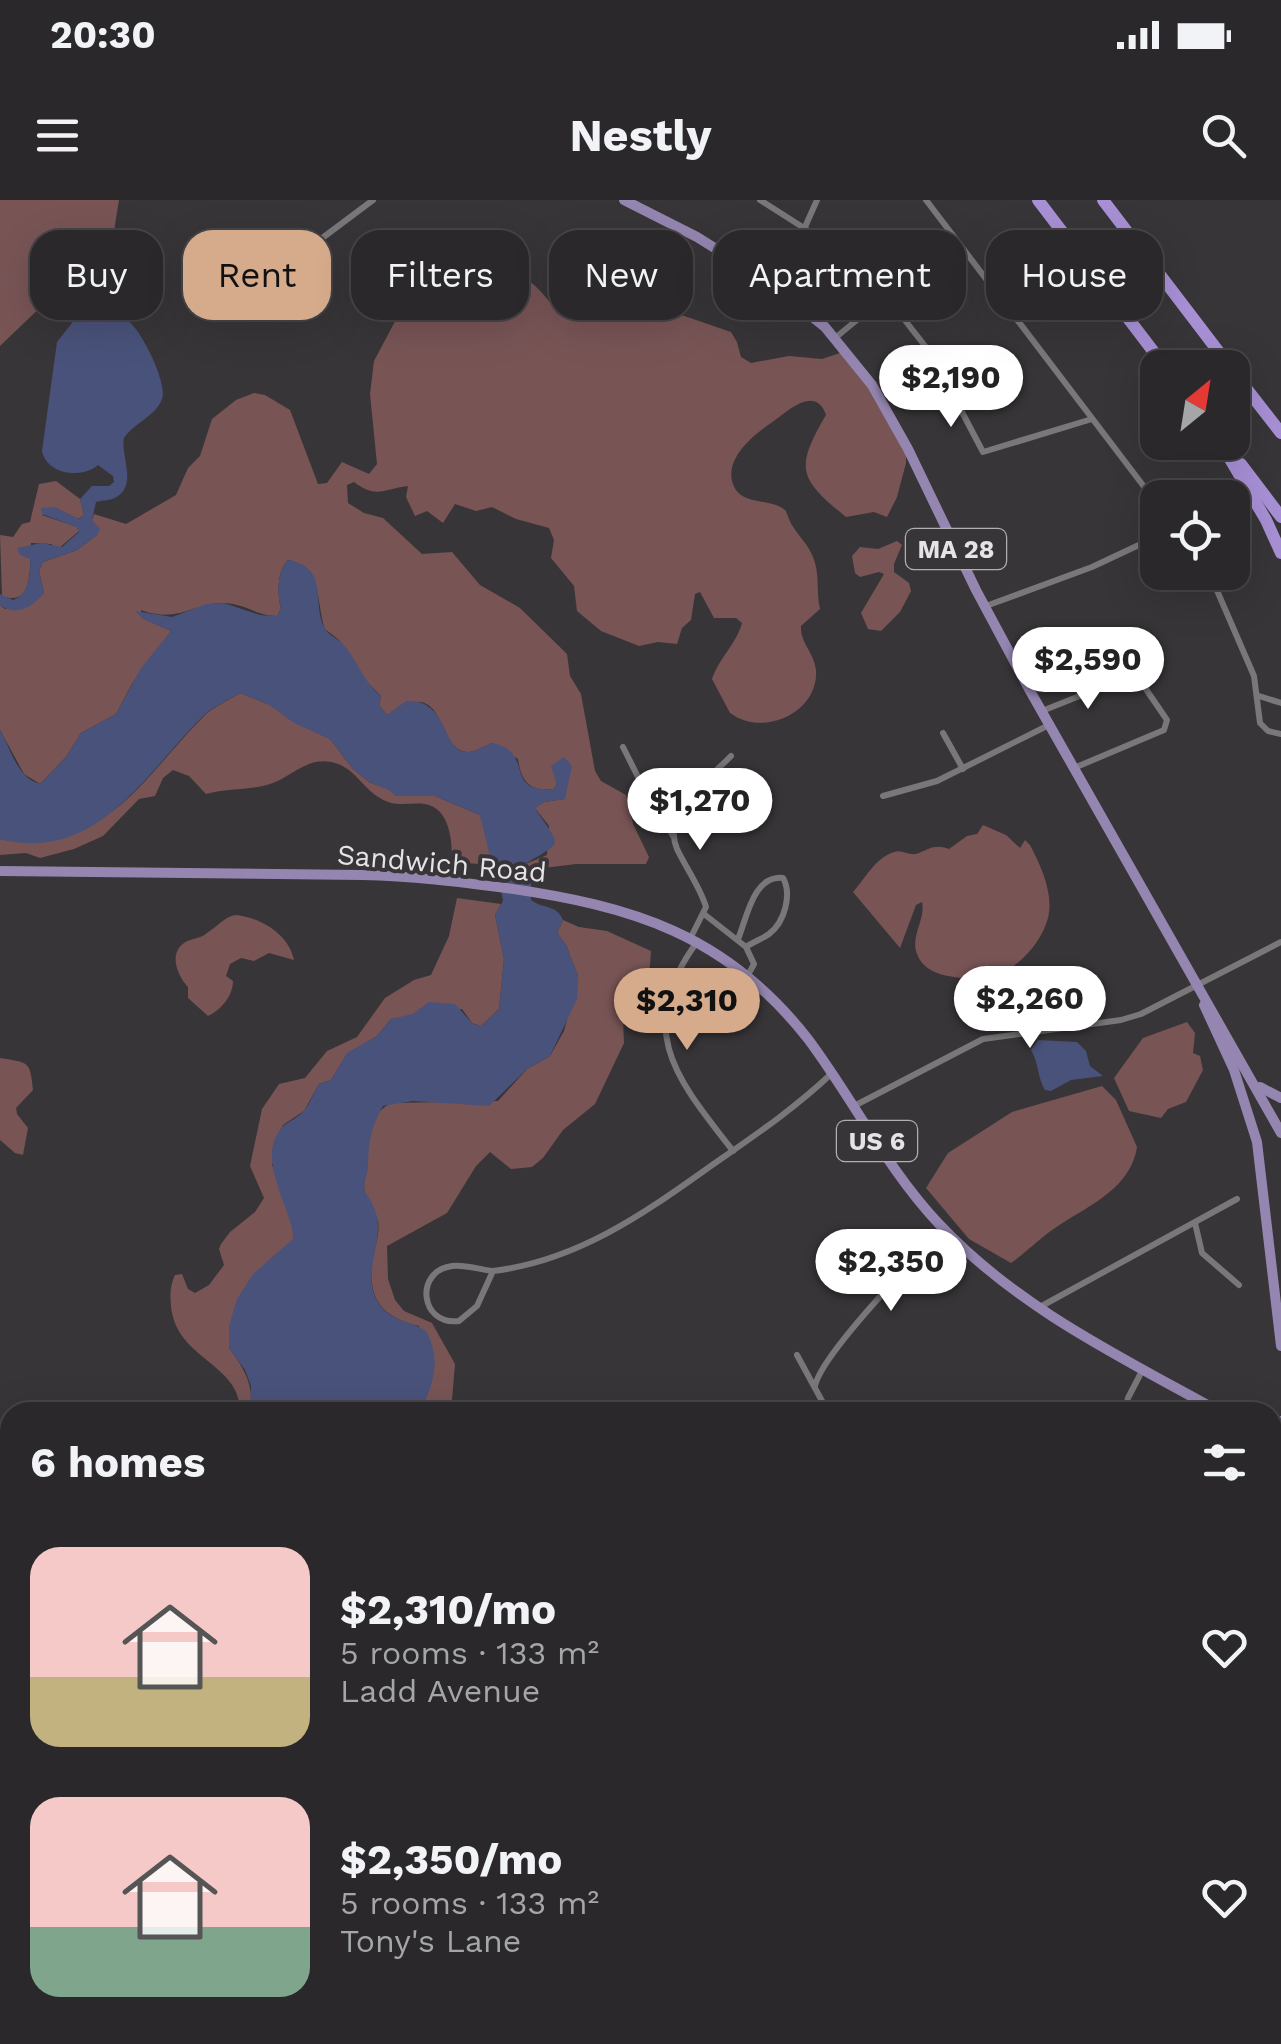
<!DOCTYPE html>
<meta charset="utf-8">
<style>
:root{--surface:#2a282a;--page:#363436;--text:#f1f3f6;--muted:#a5a6a8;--line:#464447;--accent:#d6ab8b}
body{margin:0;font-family:"Work Sans",sans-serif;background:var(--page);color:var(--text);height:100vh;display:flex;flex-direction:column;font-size:38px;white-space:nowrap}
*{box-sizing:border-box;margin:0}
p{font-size:32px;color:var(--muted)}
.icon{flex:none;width:55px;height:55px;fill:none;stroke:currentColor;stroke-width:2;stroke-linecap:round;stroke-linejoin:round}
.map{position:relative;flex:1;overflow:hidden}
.side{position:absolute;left:0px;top:1202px;width:1282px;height:642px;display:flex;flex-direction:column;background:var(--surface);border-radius:30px 30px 0 0;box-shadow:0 10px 40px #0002,0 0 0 2px var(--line)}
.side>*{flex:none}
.guide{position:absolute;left:30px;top:30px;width:1222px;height:90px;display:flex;gap:20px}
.needle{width:65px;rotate:30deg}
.controls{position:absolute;left:1140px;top:150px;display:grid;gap:20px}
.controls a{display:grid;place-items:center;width:110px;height:110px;border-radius:20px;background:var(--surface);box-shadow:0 10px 40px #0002,0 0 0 2px var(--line);font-size:50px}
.price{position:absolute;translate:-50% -85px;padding:0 22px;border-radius:35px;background:#fff;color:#222;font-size:32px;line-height:65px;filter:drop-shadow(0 2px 5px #0008)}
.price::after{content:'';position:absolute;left:50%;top:60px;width:30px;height:22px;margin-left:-15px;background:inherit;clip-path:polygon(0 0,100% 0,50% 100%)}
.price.on{background:var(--accent);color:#111}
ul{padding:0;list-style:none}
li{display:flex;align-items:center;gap:30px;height:250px;padding:0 30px}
li span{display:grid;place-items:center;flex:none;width:280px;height:200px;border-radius:30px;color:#555}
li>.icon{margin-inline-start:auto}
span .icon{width:120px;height:120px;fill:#fffc;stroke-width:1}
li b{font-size:42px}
h2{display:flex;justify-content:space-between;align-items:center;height:120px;padding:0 30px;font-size:42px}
.tag{padding:0 35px;border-radius:30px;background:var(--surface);box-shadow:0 10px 40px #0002,0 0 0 2px var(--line);font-size:35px;line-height:90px}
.tag.on{background:var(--accent);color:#111}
.status{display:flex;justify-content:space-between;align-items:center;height:70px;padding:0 50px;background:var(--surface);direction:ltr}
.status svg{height:28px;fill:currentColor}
header{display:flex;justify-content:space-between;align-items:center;height:130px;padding:0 30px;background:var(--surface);font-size:45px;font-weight:700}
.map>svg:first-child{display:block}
.green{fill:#785455}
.water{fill:#49527a}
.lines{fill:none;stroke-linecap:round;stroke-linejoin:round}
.minor{stroke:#7a777a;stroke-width:6}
.secondary{stroke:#7a777a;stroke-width:9}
.primary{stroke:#9586b1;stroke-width:10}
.motorway{stroke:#a790d5;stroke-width:12}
.rail{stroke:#989698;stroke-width:2.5;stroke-dasharray:18 18;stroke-linecap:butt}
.labels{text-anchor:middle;stroke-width:8;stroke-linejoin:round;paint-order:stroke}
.shield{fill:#383538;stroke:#b1afb1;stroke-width:2.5}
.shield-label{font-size:25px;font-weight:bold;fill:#e5e3e5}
.street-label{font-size:28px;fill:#e5e3e5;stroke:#383538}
</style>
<div class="status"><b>20:30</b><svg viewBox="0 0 49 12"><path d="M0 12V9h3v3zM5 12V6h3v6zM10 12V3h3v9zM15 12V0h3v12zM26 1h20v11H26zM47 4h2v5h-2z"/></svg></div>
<header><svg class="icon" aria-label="menu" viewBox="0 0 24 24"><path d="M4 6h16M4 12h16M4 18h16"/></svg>Nestly<svg class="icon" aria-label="search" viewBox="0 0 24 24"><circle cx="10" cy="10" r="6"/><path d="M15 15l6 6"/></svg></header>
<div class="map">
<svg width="1281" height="1844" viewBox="0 0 1281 1844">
<rect width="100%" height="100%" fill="#383538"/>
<g class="green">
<path d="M 0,0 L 119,0 L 114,31 L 100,50 L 0,146 Z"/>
<path d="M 485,63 C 520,68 539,85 558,114 L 636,105 L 661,108 L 731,132 L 737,142 L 741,157 L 751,163 L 789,156 L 822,159 L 840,153 L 850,156 L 880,200 L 906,250 L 906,263 L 897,297 L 887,317 L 874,312 L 846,317 C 798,278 795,268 826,215 C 815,183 785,214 771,223 C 753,235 724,259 733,284 C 741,307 772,297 786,311 C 786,312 791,324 792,325 C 799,337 808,344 813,357 C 820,373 816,392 820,409 L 801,426 C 800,443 814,452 816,470 C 819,512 764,538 730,513 L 712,479 C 719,458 737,443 742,423 L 736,418 L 714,418 L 700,392 L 695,394 L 691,420 L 682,428 L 677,444 L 658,442 L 639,446 L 601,431 L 577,411 L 574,386 L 551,358 L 554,340 L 549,328 L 516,319 L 492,307 L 476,311 L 455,304 L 443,323 L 427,311 L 415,316 L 406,297 L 408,286 C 384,289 376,299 354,282 L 347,285 L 348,303 L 364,313 L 383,318 L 422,354 L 452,352 L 480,385 L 520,408 L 567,454 L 570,476 L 581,494 L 595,571 L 601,581 L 626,595 L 633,624 L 649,657 L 646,664 L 576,664 L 536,669 L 531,676 L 523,671 L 523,665 L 547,655 L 549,626 L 535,608 L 544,602 L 565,599 L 552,574 L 557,584 L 554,589 C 529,592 521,581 518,559 L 492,543 C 485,546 476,551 470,552 C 434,555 450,470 387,515 L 379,505 L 381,496 L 363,478 L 339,440 L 325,429 C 316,403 323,367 288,360 C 277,371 277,394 281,409 L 277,416 C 258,415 253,409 237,405 C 201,395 182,426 141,410 L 142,418 L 171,431 L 133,482 L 116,514 L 81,533 L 66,557 L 40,584 L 24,574 L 0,530 L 0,405 L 5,409 L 44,393 L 39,371 L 43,362 L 77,350 L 97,335 L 92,320 L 94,314 L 126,324 L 176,295 L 188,268 L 200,256 L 212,219 L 236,200 L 254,193 L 265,195 L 290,210 L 318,284 L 327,283 L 342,262 L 369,274 L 377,264 L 370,194 L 374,161 L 401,110 L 430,84 L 446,78 L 455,67 L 473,69 Z"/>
<path d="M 56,281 L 80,299 L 84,315 L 78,319 L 54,307 L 42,315 L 77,327 L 79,331 L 58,349 L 51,344 L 31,343 C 29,365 35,408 2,396 L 0,335 L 13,337 L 22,324 L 30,322 L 39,284 Z"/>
<path d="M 897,341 L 902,345 L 894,364 L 894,372 L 909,383 L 911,391 L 900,412 L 881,431 L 868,429 L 861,413 L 884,374 L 879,372 L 860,377 L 855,373 L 852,356 L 860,347 L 878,349 Z"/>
<path d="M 240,493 L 270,505 L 294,522 L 330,539 L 353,569 L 369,582 L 390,590 L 396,596 L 435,596 L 480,615 L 486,632 L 492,665 L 452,662 C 452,642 451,609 425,604 C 409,602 395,608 380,598 C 362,588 354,566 331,562 C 305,557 290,579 267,585 C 247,590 227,588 206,594 L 189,576 L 173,570 L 163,578 L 155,596 L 139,599 L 103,636 L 74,649 L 40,658 L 26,653 L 0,655 L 0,639 C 16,643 29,641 46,639 C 119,630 154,566 202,518 C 211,508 229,500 240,493 Z"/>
<path d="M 983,625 L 1006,635 L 1020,648 L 1025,640 L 1030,645 C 1041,666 1054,694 1048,718 C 1040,748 1008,779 976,781 C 968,781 962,778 954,777 C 939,775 923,770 917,754 C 910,736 926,719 922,702 L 916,705 L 900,748 L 853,692 C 865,679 875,658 894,652 C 903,649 909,657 919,653 C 930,648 936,644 949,649 L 967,636 L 977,634 Z"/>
<path d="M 457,698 L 501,704 L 495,715 L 504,759 L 499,809 L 481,826 L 472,823 L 462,809 L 391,819 L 377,836 L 347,854 L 331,880 L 319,884 L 304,911 L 283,925 L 272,965 L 291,1017 L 294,1039 L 277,1055 L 229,1148 C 244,1168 255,1186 250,1212 L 240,1212 C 241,1163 176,1160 171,1106 C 170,1094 170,1086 175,1075 L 182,1074 L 188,1089 L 195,1093 L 209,1085 L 224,1065 L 219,1049 L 221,1044 L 230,1032 L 255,1012 L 264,998 L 250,966 L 262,909 L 279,884 L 305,878 L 327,851 L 357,837 L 385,798 L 414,780 L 431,775 L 449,736 Z"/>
<path d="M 235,715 C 260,717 289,734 294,760 L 269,753 L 254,761 L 241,758 L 230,764 L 226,776 L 233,781 C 233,796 221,810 208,816 L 188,798 L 188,787 C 178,777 168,754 184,743 C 191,738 200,739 207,733 C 218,726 223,718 235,715 Z"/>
<path d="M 563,720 L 579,727 L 607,731 L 651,751 L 649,779 L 623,819 L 624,843 L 595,904 L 563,930 L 543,958 L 532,967 L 511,969 L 490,952 L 476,966 L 447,1013 L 387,1046 L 388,1079 L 395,1100 L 404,1111 L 432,1123 L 455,1164 L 451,1212 L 420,1212 L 419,1126 C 376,1116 366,1093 374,1052 C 376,1043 380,1031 378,1021 C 375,1011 368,1002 365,993 C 362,982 368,973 368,963 C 367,941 369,912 392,903 L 498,901 L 527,869 L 550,856 L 564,831 L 578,776 L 566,745 L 557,733 Z"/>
<path d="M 1187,822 L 1195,833 L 1193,853 L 1200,856 L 1203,870 L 1186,902 L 1168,909 L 1161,918 L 1129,911 L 1114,878 L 1143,838 Z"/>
<path d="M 0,858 C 29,863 30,860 33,890 L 16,908 L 17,914 L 28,928 L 23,955 L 15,953 L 0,940 Z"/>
<path d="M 1102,886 L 1116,900 L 1137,947 C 1131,987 1092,1004 1061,1024 C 1043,1035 1028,1051 1011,1063 L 969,1039 L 926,988 L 948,953 L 1012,912 Z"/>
</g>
<g class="water">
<path d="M 83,109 C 99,110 115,113 128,121 C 141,129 168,184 162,199 C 156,216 134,223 124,238 C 120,256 140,289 112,299 C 107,301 101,300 96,302 L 92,320 L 100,329 L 97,335 L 77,350 L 43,362 L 39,371 L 44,393 C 33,407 16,417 0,405 L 0,394 L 13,400 C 29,395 31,374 30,359 L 20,355 L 17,348 L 41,343 L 62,347 L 79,332 L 76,327 L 42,314 L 41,308 L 54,307 L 79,319 L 84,315 L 80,299 L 92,286 L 109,286 L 114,282 L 113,276 L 98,265 C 82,279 47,275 42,251 L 57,142 Z"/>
<path d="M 288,360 C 332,368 310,405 326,430 C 331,437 339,439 344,445 C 358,462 363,481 381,496 L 379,505 L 387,515 L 406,501 C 450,498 441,554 469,552 C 476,551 485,546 492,543 C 537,552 501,593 554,589 L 557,584 L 551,566 L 564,557 L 572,566 L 565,599 L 544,602 L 535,608 C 562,650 565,639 522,666 L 531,676 L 531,700 C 542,709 557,704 563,720 L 557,733 L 566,745 L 578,776 L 577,799 L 550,856 L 527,869 L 489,906 L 413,901 L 383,906 C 371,927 369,941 368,964 C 368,972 364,981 364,990 C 371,1001 378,1012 378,1026 C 378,1056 360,1085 384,1110 C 397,1122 413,1122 426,1131 C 442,1159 433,1186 420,1212 L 250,1212 L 251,1186 L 245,1170 L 229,1148 L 229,1126 L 237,1099 L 253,1074 L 294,1038 C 290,1006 258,962 279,931 C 285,922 295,920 303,912 C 310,904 314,892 319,884 L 331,880 L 347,853 L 377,836 L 391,819 L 413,814 L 429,802 L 455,804 L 472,823 L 481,826 L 499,809 L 504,759 L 495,715 L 503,701 L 501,690 L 505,672 L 492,665 L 480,615 L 435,596 L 396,596 L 389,590 L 369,582 L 353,569 L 330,539 L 294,523 L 270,505 L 240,493 C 228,500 211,508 201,518 C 145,575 95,664 0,639 L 0,530 C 11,549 17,578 40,584 L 66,557 L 81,533 L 116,514 L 141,468 L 171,431 L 142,418 L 135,411 L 172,417 L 206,404 L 224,403 L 260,415 L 277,416 L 281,409 C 277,394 277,371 288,360 Z"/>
<path d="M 1038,840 L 1077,842 L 1086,851 L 1090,866 L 1103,876 L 1071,880 L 1051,891 L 1045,890 C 1037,877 1039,863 1031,850 Z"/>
</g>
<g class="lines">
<g class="minor">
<path d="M 760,0 L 826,42 L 886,96"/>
<path d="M 926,0 L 1158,305"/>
<path d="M 805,27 L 817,0"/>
<path d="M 296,77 L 321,39 L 373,0"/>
<path d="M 835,138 L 886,96 L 932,155 L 983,252 L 1092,219"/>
<path d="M 1209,372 L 1254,476 L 1260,523 L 1268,531 L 1281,534"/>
<path d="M 986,406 L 1092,367 L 1158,336"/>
<path d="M 1259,496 L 1281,503"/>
<path d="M 1042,511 L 1082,495 L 1107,476 L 1124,469 L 1137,476 L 1167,520 L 1164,530 L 1074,568"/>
<path d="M 943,533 L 963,569"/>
<path d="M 623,547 L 644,589 L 673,636"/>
<path d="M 883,596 L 937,581 L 1049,525"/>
<path d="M 704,714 L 746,747 L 754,764 L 748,775"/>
<path d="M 690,739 L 706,707 C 700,687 686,668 677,649 C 661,613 709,579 731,556"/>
<path d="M 738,739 C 747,718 753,675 783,678 C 792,694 785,722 769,734 C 762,739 753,742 746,747"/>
<path d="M 697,742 C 633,830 677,879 733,951"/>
<path d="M 854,906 L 983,839 L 1121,820 L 1141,814 L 1281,742"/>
<path d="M 1195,1023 L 1202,1053 L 1239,1085"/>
<path d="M 493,1071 C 480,1070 465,1064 452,1066 C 414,1071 420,1126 459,1121 L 477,1106 L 493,1071 C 576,1061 642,1015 708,968 C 751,938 793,910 831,874"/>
<path d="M 1038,1108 L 1237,999"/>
<path d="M 797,1155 L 828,1212"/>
<path d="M 815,1186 C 821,1155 917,1056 944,1029"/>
<path d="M 1125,1212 L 1128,1198 L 1143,1169"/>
<path d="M 1272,1823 L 1281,1842"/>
<path d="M 359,1844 L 366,1835"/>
</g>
<g class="secondary">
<path d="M 0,1451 L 10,1455"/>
<path d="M 592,1835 L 603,1844"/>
</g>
<g class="primary">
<path d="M 624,0 L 697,37 L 769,82 L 825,127 L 872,185 L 908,249 L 976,390 L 1029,489 L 1281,933"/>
<path d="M 0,671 L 363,675 C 411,676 459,682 506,688 C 632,706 726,734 808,839 C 853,899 887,969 939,1024 C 1018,1108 1121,1157 1220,1212"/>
<path d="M 1204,805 L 1234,870 L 1257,942 L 1281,1146"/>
<path d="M 1260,887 L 1281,898"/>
<path d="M 1272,1228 L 1281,1221"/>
<path d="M 1272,1238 L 1281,1243"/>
<path d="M 1272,1251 L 1281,1260"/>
</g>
<g class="motorway">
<path d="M 1038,0 L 1166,168"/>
<path d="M 1103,0 L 1231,168"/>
<path d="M 1232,170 L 1281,233"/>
<path d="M 1220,242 L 1266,320 L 1281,353"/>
<path d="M 1241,264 L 1281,317"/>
</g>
<g class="rail">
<path d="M 0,1315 L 10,1320"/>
<path d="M 804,1835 L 817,1844"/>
</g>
</g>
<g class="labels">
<g class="shield">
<rect x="906" y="329" width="100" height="40" rx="8"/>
<rect x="837" y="921" width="80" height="40" rx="8"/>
</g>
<g class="shield-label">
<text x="956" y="358">MA 28</text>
<text x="877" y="950">US 6</text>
</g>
<g class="street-label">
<text transform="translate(442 663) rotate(5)" y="10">Sandwich Road</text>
</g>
</g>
</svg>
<div class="controls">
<a><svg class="needle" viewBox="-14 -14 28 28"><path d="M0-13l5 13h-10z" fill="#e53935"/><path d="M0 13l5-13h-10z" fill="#a5a6a8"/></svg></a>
<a><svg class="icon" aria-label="locate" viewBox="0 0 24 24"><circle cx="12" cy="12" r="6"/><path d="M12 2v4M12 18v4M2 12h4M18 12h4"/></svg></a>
</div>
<b class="price" style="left:951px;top:230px">$2,190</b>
<b class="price" style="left:1088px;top:512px">$2,590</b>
<b class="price" style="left:700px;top:653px">$1,270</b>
<b class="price" style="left:1030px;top:851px">$2,260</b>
<b class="price on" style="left:687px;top:853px">$2,310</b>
<b class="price" style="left:891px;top:1114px">$2,350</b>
<div class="guide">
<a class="tag">Buy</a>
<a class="tag on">Rent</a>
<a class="tag">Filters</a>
<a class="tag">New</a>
<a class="tag">Apartment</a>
<a class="tag">House</a>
</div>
<section class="side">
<h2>6 homes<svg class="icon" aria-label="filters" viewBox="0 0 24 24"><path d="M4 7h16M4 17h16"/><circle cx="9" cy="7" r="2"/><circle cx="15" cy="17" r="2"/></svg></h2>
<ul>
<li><span style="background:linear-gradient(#f6c9c9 65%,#c2b280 0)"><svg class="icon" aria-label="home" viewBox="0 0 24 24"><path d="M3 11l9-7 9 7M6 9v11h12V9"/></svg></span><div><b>$2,310/mo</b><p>5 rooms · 133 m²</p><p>Ladd Avenue</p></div><svg class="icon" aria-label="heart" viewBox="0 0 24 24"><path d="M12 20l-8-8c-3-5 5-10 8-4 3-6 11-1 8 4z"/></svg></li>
<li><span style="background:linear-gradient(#f6c9c9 65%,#7fa58c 0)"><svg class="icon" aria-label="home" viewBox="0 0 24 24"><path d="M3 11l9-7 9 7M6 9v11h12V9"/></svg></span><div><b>$2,350/mo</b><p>5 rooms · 133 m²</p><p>Tony's Lane</p></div><svg class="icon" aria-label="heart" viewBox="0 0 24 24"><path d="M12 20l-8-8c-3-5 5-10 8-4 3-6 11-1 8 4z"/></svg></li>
</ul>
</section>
</div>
